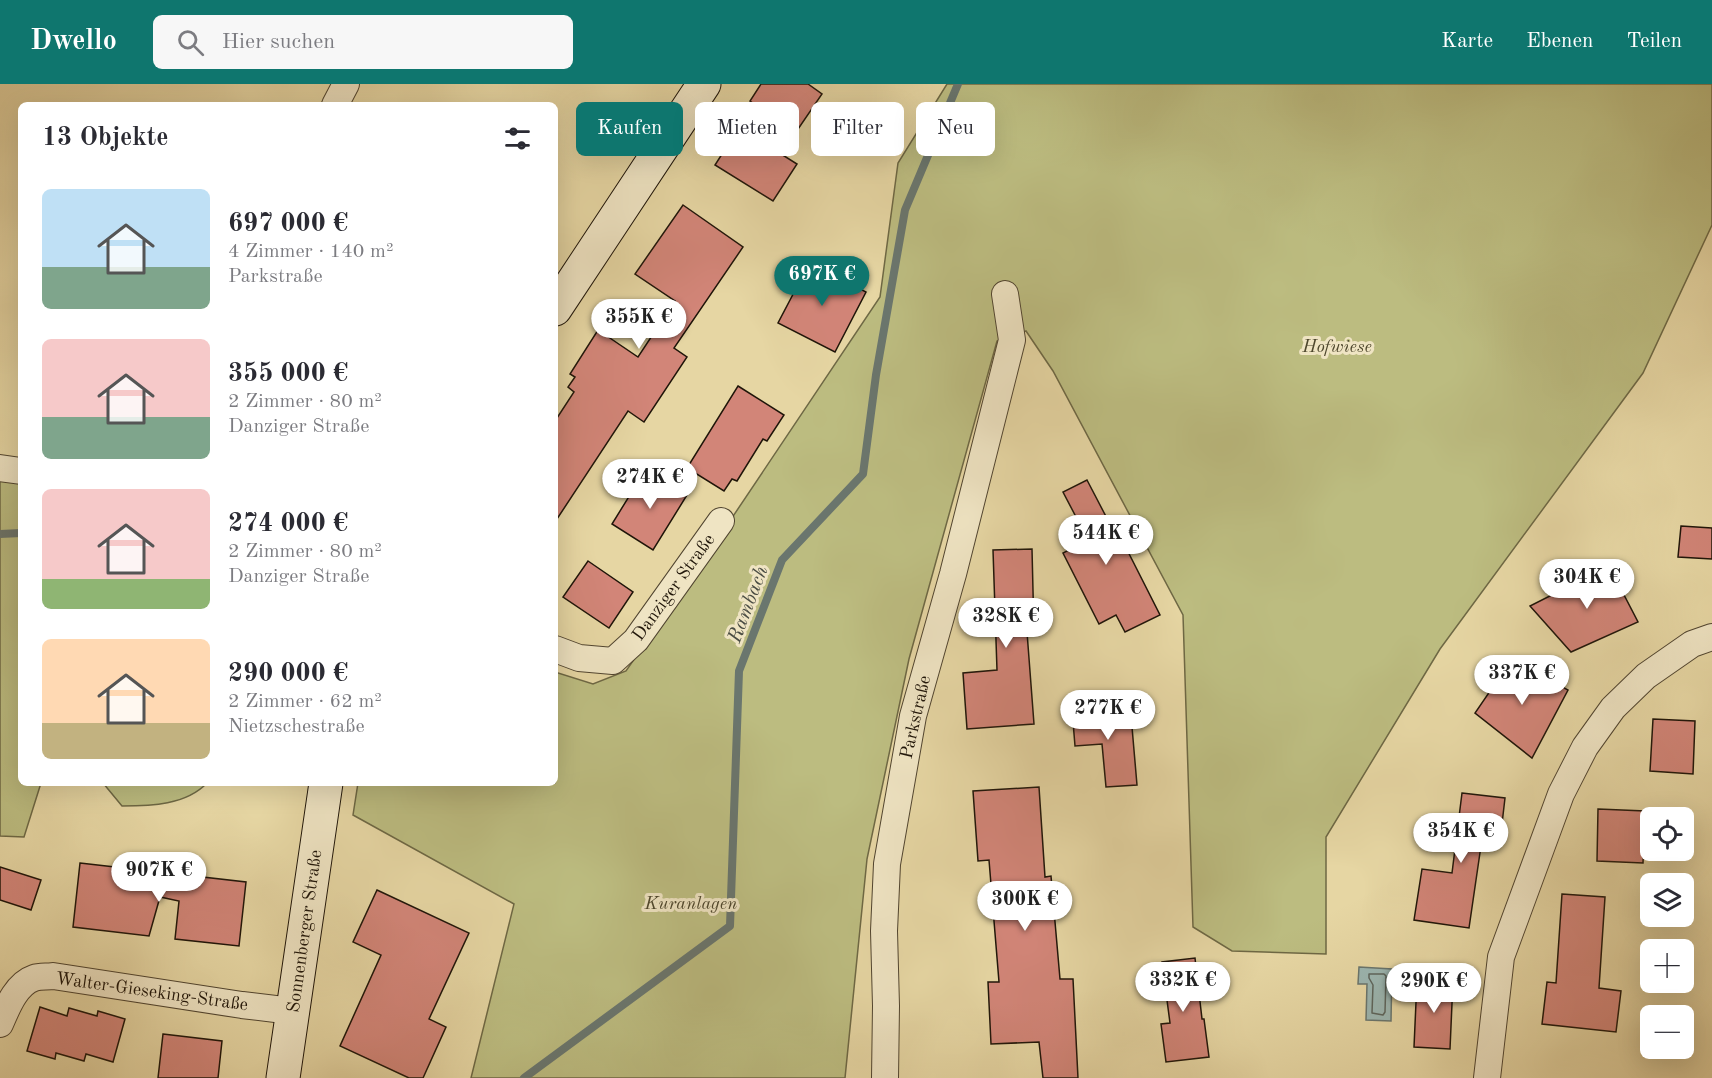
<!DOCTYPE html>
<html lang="de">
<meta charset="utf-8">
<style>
:root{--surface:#fff;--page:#f7f7f7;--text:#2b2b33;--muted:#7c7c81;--accent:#0f766e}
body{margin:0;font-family:"Old Standard TT",serif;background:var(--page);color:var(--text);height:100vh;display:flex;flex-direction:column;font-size:22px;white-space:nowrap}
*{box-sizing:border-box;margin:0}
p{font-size:20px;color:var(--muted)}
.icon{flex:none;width:33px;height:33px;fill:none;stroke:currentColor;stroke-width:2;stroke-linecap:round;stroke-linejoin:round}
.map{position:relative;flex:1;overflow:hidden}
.details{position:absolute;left:18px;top:18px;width:540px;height:684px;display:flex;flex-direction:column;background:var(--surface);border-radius:9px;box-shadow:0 6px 24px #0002}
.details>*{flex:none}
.banner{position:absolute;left:576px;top:18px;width:570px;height:54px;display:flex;gap:12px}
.fabs{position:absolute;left:1640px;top:723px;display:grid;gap:12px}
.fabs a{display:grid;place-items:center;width:54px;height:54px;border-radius:9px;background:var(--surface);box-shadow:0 6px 24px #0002;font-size:30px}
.price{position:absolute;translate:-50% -51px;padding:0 14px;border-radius:21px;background:#fff;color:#222;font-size:20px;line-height:39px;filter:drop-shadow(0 2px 3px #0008)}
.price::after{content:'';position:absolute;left:50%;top:36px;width:18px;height:14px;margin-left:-9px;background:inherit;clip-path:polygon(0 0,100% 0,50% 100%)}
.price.on{background:var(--accent);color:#fff}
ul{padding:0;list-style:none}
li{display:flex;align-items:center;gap:18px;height:150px;padding:0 24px}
li span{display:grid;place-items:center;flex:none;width:168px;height:120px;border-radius:9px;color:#555}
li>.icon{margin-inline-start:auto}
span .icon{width:72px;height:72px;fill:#fffc;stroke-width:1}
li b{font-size:26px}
h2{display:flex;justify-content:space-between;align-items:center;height:72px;padding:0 24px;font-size:26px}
.pill{padding:0 21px;border-radius:9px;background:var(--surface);box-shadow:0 6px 24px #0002;font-size:21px;line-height:54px}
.pill.on{background:var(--accent);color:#fff}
header{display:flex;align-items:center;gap:36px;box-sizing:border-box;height:84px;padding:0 30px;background:var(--accent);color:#fff}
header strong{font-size:28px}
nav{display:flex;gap:33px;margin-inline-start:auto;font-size:21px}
.search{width:420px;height:54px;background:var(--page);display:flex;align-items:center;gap:15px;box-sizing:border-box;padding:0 21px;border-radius:9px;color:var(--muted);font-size:22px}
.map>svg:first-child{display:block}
.green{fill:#bcbc80;stroke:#6e6844;stroke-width:1.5}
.water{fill:#9cb6b1;stroke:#6a766e;stroke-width:1.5}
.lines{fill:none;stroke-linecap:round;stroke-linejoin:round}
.shore{stroke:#5e665d;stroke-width:1.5}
.stream{stroke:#6a766e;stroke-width:8}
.building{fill:#d28578;stroke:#1f1509;stroke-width:1.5}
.minor-casing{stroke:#514530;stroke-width:28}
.secondary-casing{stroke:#1f1509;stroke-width:35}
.minor{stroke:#efe4c3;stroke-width:26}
.secondary{stroke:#efe4c3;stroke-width:33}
.labels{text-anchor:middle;stroke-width:6;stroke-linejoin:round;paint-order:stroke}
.park-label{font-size:18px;font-style:italic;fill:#4e472d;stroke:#efe4c3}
.street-label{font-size:18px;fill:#1f1509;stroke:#efe4c3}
.water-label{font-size:20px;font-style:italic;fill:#4b4d44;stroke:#efe4c3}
</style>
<header>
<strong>Dwello</strong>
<div class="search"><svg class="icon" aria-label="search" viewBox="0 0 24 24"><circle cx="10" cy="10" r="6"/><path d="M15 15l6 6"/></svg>Hier suchen</div>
<nav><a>Karte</a><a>Ebenen</a><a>Teilen</a></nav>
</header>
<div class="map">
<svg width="1712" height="994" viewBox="0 0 1712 994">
<rect width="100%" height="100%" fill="#e6d6a3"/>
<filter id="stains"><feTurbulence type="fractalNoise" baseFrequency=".00333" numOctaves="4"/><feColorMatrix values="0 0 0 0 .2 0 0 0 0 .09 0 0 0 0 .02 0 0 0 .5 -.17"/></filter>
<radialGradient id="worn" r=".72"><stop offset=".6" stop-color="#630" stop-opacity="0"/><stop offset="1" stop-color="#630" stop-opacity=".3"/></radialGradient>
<g class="green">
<path d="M 947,0 L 1712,0 L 1712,141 L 1643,289 L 1440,565 L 1326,753 L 1326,870 L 1232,867 L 1193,843 L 1183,531 L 1053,287 L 1026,247 L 997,257 L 909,575 L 867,775 L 845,994 L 471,994 L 514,820 L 353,731 L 358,699 L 555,699 L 555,588 L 593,600 L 626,587 L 699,483 L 880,213 L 898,79 Z"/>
<path d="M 0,384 L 21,387 L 21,699 L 41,699 L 24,753 L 0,752 Z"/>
<path d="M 103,699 L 207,699 C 186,721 151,722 122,722 Z"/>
</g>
<path class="water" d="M 1359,883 L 1392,885 L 1391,937 L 1366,936 L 1367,900 L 1358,900 Z"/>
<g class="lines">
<path class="shore" d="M 1369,890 L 1384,890 L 1386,892 L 1385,928 L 1383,931 L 1372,929 L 1373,901 L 1369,894 Z"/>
<g class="stream">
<path d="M 0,450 L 21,449"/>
<path d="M 524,994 L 730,842 L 739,587 L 782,476 L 863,390 L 876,291 L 905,126 L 958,0"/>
</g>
</g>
<g class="building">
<path d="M 761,0 L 808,0 L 822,10 L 781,70 L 797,80 L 773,117 L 715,81 L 754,20 L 750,17 Z"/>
<path d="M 683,121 L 743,163 L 674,264 L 687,273 L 644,338 L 628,327 L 555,438 L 555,337 L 574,308 L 568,303 L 575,293 L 570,290 L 598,246 L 638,273 L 675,217 L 635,190 Z"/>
<path d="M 810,178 L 866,208 L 835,268 L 778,239 Z"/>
<path d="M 738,302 L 784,331 L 767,357 L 763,355 L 737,397 L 732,395 L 724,407 L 687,384 Z"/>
<path d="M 646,385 L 687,411 L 653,466 L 612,440 Z"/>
<path d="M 1087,396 L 1112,444 L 1115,442 L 1160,531 L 1125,548 L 1116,531 L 1099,540 L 1063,469 L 1088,456 L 1063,408 Z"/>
<path d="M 1681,442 L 1712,444 L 1712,475 L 1678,473 Z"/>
<path d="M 1032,465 L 1034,548 L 1027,548 L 1034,640 L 967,645 L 963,589 L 997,586 L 993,466 Z"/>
<path d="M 588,477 L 633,508 L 609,544 L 563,513 Z"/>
<path d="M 1609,482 L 1638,538 L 1571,568 L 1530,522 Z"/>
<path d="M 1512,575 L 1568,606 L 1532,674 L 1475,629 Z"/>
<path d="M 1124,621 L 1126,643 L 1132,643 L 1137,701 L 1106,703 L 1102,660 L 1075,662 L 1072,625 Z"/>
<path d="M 1653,635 L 1695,637 L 1693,690 L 1650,687 Z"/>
<path d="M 1039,703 L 1045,793 L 1051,792 L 1060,895 L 1073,895 L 1078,994 L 1043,994 L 1039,958 L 991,960 L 988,898 L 999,898 L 989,776 L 978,777 L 973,707 Z"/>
<path d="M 1462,709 L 1505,714 L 1500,757 L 1482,755 L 1469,844 L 1414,836 L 1422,785 L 1452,789 Z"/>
<path d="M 1598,725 L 1645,727 L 1643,779 L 1597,777 Z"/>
<path d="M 80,779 L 246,798 L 239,862 L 175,855 L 179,817 L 160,813 L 149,852 L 73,843 Z"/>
<path d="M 0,783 L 41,796 L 31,826 L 0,816 Z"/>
<path d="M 377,806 L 469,849 L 429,935 L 446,943 L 423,994 L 409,994 L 340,962 L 381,871 L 353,858 Z"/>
<path d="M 1562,810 L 1605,813 L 1599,904 L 1621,907 L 1616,948 L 1542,940 L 1547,898 L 1556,899 Z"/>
<path d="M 1195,874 L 1202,935 L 1204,935 L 1209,973 L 1166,978 L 1161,940 L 1170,939 L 1162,878 Z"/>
<path d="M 1417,896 L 1453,897 L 1450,965 L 1414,963 Z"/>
<path d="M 40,923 L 67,932 L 69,924 L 97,932 L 98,927 L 125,935 L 113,978 L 86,970 L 84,977 L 56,969 L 55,975 L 27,967 Z"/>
<path d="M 163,950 L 222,957 L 218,994 L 158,994 Z"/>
</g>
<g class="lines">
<defs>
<g id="minor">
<path d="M 335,21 L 346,0"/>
<path d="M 0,384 L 21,387"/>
<path d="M 555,565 L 579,574 L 613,577 L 636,556 L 721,437"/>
<path d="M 0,940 C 7,924 16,900 34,894 C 40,892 47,893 53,892 L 242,921 L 292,927"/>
<path d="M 885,994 L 886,922 L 884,847 L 887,780 L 913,632 L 953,490 L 1012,256 L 1005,210"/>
<path d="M 1487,994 L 1501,873 L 1561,710 L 1585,663 L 1613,624 L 1646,592 L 1692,560 L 1712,553"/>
</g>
<g id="secondary">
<path d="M 555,225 L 704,0"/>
<path d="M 283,994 L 326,699"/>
</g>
</defs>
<use href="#minor" class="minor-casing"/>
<use href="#secondary" class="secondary-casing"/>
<use href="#minor" class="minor"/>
<use href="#secondary" class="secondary"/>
</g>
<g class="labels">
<g class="park-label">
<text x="1337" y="268">Hofwiese</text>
<text x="691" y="825">Kuranlagen</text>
</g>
<g class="street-label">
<text transform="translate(673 503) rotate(-54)" y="6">Danziger Straße</text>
<text transform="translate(915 633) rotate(-77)" y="6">Parkstraße</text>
<text transform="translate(304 847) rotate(-82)" y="6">Sonnenberger Straße</text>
<text transform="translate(152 907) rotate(8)" y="6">Walter-Gieseking-Straße</text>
</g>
<g class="water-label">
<text transform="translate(747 520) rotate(-69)" y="7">Rambach</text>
</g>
</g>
<rect width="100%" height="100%" filter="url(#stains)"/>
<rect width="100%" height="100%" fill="url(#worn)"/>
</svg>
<div class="fabs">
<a><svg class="icon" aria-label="locate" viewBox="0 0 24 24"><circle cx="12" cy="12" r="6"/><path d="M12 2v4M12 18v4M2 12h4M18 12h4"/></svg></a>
<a><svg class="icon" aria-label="layers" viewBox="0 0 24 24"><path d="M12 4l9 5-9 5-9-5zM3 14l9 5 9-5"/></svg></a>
<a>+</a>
<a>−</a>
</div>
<b class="price on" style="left:822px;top:223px">697K €</b>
<b class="price" style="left:639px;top:266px">355K €</b>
<b class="price" style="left:650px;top:426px">274K €</b>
<b class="price" style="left:1106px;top:482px">544K €</b>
<b class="price" style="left:1587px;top:526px">304K €</b>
<b class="price" style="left:1006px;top:565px">328K €</b>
<b class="price" style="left:1522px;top:622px">337K €</b>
<b class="price" style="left:1108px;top:657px">277K €</b>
<b class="price" style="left:1461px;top:780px">354K €</b>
<b class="price" style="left:159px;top:819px">907K €</b>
<b class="price" style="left:1025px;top:848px">300K €</b>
<b class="price" style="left:1183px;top:929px">332K €</b>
<b class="price" style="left:1434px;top:930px">290K €</b>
<div class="banner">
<a class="pill on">Kaufen</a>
<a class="pill">Mieten</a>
<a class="pill">Filter</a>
<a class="pill">Neu</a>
</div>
<section class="details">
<h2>13 Objekte<svg class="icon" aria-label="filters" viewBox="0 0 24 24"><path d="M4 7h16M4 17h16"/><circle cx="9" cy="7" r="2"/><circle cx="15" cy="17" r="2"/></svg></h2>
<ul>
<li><span style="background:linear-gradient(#bfe0f5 65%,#7fa58c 0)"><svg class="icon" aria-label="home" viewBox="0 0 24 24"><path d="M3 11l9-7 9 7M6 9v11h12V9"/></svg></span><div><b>697 000 €</b><p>4 Zimmer · 140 m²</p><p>Parkstraße</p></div></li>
<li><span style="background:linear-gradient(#f6c9c9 65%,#7fa58c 0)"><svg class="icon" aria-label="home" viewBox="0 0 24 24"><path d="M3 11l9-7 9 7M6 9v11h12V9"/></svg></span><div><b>355 000 €</b><p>2 Zimmer · 80 m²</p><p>Danziger Straße</p></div></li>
<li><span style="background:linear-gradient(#f6c9c9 75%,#8fb573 0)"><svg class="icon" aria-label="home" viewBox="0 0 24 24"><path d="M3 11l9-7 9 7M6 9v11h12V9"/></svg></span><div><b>274 000 €</b><p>2 Zimmer · 80 m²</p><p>Danziger Straße</p></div></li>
<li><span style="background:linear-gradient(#ffd9b3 70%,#c2b280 0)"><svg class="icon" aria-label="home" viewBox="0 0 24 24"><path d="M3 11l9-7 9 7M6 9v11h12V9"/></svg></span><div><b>290 000 €</b><p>2 Zimmer · 62 m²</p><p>Nietzschestraße</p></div></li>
</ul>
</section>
</div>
